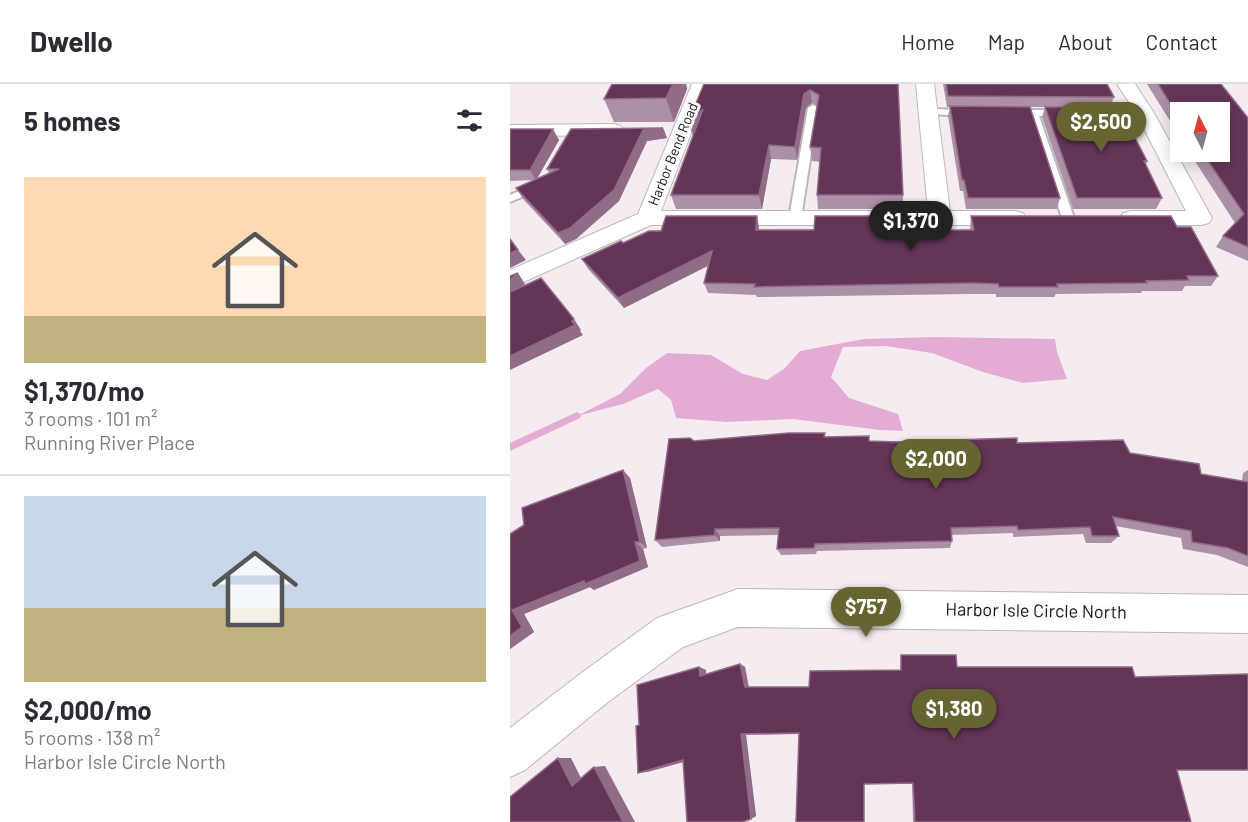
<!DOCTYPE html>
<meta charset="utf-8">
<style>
:root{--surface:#fff;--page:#f7f7f7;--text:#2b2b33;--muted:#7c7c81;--line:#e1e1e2;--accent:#666531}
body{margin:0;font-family:Barlow,sans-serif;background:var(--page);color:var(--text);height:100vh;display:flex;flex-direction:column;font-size:22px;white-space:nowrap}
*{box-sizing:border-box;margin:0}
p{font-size:20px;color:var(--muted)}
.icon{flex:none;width:33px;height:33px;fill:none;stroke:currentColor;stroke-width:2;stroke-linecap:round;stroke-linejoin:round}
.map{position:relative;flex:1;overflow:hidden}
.details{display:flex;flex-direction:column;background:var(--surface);width:510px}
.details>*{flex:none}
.needle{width:39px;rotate:354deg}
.controls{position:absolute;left:660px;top:18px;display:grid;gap:12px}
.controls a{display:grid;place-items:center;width:60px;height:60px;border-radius:0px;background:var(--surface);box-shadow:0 3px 15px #0003;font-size:30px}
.price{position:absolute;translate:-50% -51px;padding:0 14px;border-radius:21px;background:var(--accent);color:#fff;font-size:20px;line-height:39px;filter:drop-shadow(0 2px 3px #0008)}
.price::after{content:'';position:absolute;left:50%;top:36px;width:18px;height:14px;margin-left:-9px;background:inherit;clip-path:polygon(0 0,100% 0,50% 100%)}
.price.on{background:#222;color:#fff}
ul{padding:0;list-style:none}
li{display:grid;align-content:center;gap:12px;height:318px;padding:0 24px}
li+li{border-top:2px solid var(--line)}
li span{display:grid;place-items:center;height:186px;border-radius:0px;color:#555}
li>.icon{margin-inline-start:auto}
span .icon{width:108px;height:108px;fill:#fffc;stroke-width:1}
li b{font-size:26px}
h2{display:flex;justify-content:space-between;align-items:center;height:72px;padding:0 24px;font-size:26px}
header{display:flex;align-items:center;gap:36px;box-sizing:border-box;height:84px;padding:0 30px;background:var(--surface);border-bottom:2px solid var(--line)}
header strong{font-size:28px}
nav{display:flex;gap:33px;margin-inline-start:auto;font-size:21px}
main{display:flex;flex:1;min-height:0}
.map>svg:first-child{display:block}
.water{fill:#e4acd4}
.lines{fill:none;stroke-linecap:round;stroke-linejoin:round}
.stream{fill:#e4acd4;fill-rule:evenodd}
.service-casing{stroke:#beb6bb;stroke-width:4}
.minor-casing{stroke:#beb6bb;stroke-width:2}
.service{fill:#fff;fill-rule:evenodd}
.minor{fill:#fff;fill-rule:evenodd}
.wall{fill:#ac90a5}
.shaded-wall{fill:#906c86}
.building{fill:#643558;stroke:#906c86;stroke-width:1.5}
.labels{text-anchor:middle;stroke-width:6;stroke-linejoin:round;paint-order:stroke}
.far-street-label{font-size:14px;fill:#191618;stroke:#fefbfd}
.near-street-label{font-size:18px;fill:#191618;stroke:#fefbfd}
</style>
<header>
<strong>Dwello</strong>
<nav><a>Home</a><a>Map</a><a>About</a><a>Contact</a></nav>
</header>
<main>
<section class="details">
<h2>5 homes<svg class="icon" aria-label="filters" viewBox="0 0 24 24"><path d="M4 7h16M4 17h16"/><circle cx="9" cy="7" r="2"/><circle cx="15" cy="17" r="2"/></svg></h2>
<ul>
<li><span style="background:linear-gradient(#ffd9b3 75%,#c2b280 0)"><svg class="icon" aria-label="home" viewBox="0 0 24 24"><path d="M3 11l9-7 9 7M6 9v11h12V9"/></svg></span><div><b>$1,370/mo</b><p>3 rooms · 101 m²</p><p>Running River Place</p></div></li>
<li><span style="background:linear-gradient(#c9d6e8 60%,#c2b280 0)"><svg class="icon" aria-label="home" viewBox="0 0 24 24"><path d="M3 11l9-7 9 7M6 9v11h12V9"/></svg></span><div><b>$2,000/mo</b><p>5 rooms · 138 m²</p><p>Harbor Isle Circle North</p></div></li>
</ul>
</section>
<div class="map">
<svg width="738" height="738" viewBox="0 0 738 738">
<rect width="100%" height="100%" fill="#f5ecf2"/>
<path class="water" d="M 426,253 L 545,255 L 547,268 L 557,295 L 513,299 L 473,288 L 422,269 L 375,262 L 333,263 L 321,293 L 339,314 L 388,330 L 393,347 L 370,346 L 283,335 L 216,338 L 166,334 L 161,316 L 148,305 L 113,320 L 67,332 L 110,310 L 136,284 L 157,269 L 201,271 L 233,290 L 257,296 L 274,285 L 290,267 L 354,255 Z"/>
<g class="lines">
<path class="stream" d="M 67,328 L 70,330 L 71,332 L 70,334 L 0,367 L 0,359 Z"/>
<defs>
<g id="service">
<path d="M 303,21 L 308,24 L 291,134 L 285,138 L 279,134 L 298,24 Z"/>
<path d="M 420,25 L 461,26 L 466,29 L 461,32 L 417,30 L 417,26 Z"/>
<path d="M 554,26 L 559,29 L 557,31 L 529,32 L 564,134 L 558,138 L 552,134 L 519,32 L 501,32 L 496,29 L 501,26 Z"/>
<path d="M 635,26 L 640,29 L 638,31 L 591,32 L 586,29 L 591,26 Z"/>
<path d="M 29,99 L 35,102 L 33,104 L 0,118 L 0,111 Z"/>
</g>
<g id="minor">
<path d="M 182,0 L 200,0 L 151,127 L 418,127 L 406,0 L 424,0 L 440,127 L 505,127 L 513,129 L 516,134 L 513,139 L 505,141 L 141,141 L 0,204 L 0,186 L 128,130 Z"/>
<path d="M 607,0 L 625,0 L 644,29 L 702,134 L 699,139 L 691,141 L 621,141 L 613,139 L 610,134 L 613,129 L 621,127 L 676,127 L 626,29 Z"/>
<path d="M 104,40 L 111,42 L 114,46 L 111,50 L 0,53 L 0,41 Z"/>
<path d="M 228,505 L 738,511 L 738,549 L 228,543 L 173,563 L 98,618 L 15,686 L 0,693 L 0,644 L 70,590 L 147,534 Z"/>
</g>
</defs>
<use href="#service" class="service-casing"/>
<use href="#minor" class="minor-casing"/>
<use href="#service" class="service"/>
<use href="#minor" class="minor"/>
</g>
<g class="wall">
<path d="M 102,0 L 176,0 L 177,5 L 164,38 L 104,38 L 94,15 Z"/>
<path d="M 194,0 L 388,0 L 393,111 L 393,125 L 308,125 L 307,111 L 310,78 L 302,77 L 300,63 L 307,22 L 302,19 L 296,24 L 287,76 L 261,75 L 252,125 L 166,125 L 161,111 L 184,51 L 183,51 L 178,38 Z"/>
<path d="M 433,0 L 597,0 L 604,13 L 600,23 L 637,77 L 636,81 L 652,114 L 646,125 L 563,125 L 532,33 L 535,23 L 520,23 L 550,114 L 547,125 L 456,125 L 453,107 L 450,107 L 438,32 L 440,23 L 437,23 Z"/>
<path d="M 637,0 L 711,0 L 738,34 L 738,177 L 706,163 L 713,152 L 725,139 L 679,68 L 710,68 L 670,28 L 670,53 Z"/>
<path d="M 153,44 L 157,54 L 137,57 L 109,117 L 66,155 L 55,160 L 13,115 L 6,104 L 23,96 L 0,97 L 0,45 L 49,56 L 27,95 L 39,89 L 37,85 Z"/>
<path d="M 461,132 L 667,143 L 708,192 L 701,202 L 675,202 L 672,207 L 632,207 L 631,209 L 546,210 L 544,213 L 486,213 L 486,210 L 460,210 L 247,213 L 246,211 L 198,209 L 194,199 L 198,182 L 114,224 L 78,185 L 72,175 L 113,159 L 249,143 L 249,146 L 395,144 L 411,146 L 460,146 Z"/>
<path d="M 315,349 L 315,353 L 359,357 L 507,359 L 620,369 L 691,390 L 732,397 L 733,389 L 738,386 L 738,483 L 707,471 L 673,465 L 671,454 L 605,442 L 609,452 L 601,459 L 576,459 L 573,450 L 503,453 L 503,449 L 441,451 L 442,457 L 440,464 L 307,467 L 306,470 L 271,471 L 267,465 L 269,451 L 210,452 L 210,457 L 152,463 L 145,456 L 184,357 Z"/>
<path d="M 120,394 L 137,464 L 133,465 L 138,483 L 84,506 L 80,503 L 14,530 L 24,548 L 0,565 L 0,450 Z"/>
<path d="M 391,571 L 447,583 L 625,593 L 667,686 L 681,738 L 403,738 L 402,699 L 289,650 L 236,651 L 246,732 L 238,736 L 238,738 L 173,678 L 137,688 L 129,641 L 189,583 L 196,586 L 196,590 L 230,580 L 235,583 L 239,603 L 299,603 L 390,586 Z"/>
</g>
<g class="shaded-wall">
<path d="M 163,0 L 176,0 L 177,5 L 164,38 L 156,14 Z"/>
<path d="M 300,6 L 302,19 L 296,24 L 287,76 L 285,63 L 294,10 Z"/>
<path d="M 193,25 L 197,39 L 183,51 L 178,38 Z"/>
<path d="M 153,44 L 157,54 L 137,57 L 109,117 L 66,155 L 55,160 L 48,149 L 133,46 Z"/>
<path d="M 43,45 L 49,56 L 26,96 L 20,86 Z"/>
<path d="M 259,61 L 261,75 L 252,125 L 249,111 Z"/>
<path d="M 247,132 L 249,143 L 248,157 L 246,146 Z"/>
<path d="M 8,166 L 16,176 L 0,184 L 0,169 Z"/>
<path d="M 202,167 L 205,178 L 114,224 L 108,214 Z"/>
<path d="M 8,189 L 15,200 L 0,214 L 0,196 Z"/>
<path d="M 64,235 L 71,246 L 70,247 L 73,251 L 0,286 L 0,272 Z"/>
<path d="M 113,386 L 120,394 L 137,464 L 130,458 Z"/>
<path d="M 205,445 L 210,452 L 210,457 L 205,451 Z"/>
<path d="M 125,458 L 133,465 L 138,483 L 84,506 L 80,503 L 14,530 L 24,548 L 0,565 L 2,526 Z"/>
<path d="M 230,580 L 235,583 L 239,606 L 235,603 Z"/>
<path d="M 189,583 L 196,586 L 196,594 L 190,592 Z"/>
<path d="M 231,650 L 236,651 L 246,732 L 241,735 Z"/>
<path d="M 48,674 L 61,674 L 74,700 L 62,702 Z"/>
<path d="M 173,676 L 181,676 L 137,688 L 128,689 Z"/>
<path d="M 95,682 L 125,738 L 113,738 L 84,683 Z"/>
</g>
<g class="building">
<path d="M 102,0 L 163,0 L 156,14 L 94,15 Z"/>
<path d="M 194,0 L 388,0 L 393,111 L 307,111 L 311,64 L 300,63 L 309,11 L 300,6 L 294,10 L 285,63 L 259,61 L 249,111 L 161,111 L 193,25 L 178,38 Z"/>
<path d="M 436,0 L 597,0 L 604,13 L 438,12 Z"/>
<path d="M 648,0 L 711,0 L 738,34 L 738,163 L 713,152 L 734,130 L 692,68 L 710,68 L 710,28 L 670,28 L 670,35 Z"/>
<path d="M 440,22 L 520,23 L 550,114 L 458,114 L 454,96 L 452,96 Z"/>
<path d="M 535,23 L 609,23 L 637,77 L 634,77 L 652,114 L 567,114 Z"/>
<path d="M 153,44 L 133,46 L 104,106 L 60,144 L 48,149 L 6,104 L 49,85 L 37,85 L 61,45 Z"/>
<path d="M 0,45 L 43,45 L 20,86 L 0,86 Z"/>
<path d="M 156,132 L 247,132 L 246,146 L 304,146 L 305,132 L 395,132 L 395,144 L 411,144 L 411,146 L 464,146 L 461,132 L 661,132 L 667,143 L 681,143 L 708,192 L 677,192 L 679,196 L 636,197 L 637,199 L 547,200 L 548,203 L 489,203 L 488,200 L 462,199 L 244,203 L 245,200 L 194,199 L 202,167 L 108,214 L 72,175 L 111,157 L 113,159 L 139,147 L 151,147 Z"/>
<path d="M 0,155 L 8,166 L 0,169 Z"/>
<path d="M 8,189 L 0,196 L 0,192 Z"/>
<path d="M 31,194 L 64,235 L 62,237 L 65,241 L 0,272 L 0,208 Z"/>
<path d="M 279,349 L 315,349 L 314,353 L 359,352 L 359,357 L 389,358 L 472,355 L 507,354 L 507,359 L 613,356 L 620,369 L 689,380 L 691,390 L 738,398 L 738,472 L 718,464 L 682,458 L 681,447 L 603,433 L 609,452 L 582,452 L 580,443 L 508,446 L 507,442 L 441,444 L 442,457 L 305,460 L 304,464 L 267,465 L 269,444 L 205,445 L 205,451 L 145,456 L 159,355 L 180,354 L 184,357 Z"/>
<path d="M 113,386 L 130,458 L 125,458 L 130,477 L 75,500 L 74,497 L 2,526 L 12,543 L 0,552 L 0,450 L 14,441 L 12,424 Z"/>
<path d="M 391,571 L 446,571 L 447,583 L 622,583 L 625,593 L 738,590 L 738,686 L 667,686 L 681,738 L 405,738 L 403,699 L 354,700 L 354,738 L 286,738 L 289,649 L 231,650 L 241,735 L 232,738 L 177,738 L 173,676 L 128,689 L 126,642 L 129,641 L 127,601 L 189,583 L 190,592 L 230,580 L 235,603 L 299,603 L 300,587 L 391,586 Z"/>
<path d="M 48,674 L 62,702 L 84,683 L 113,738 L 0,738 L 0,713 Z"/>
</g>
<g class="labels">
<g class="far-street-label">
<text transform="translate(163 70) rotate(-68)" y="5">Harbor Bend Road</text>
</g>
<g class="near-street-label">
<text transform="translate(526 527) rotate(1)" y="6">Harbor Isle Circle North</text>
</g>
</g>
</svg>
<div class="controls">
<a><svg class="needle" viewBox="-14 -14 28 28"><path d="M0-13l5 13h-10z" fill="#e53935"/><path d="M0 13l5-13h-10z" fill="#7c7c81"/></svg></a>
</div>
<b class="price" style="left:591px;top:69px">$2,500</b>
<b class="price on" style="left:401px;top:168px">$1,370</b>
<b class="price" style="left:426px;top:406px">$2,000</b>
<b class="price" style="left:356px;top:554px">$757</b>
<b class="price" style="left:444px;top:656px">$1,380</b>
</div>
</main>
